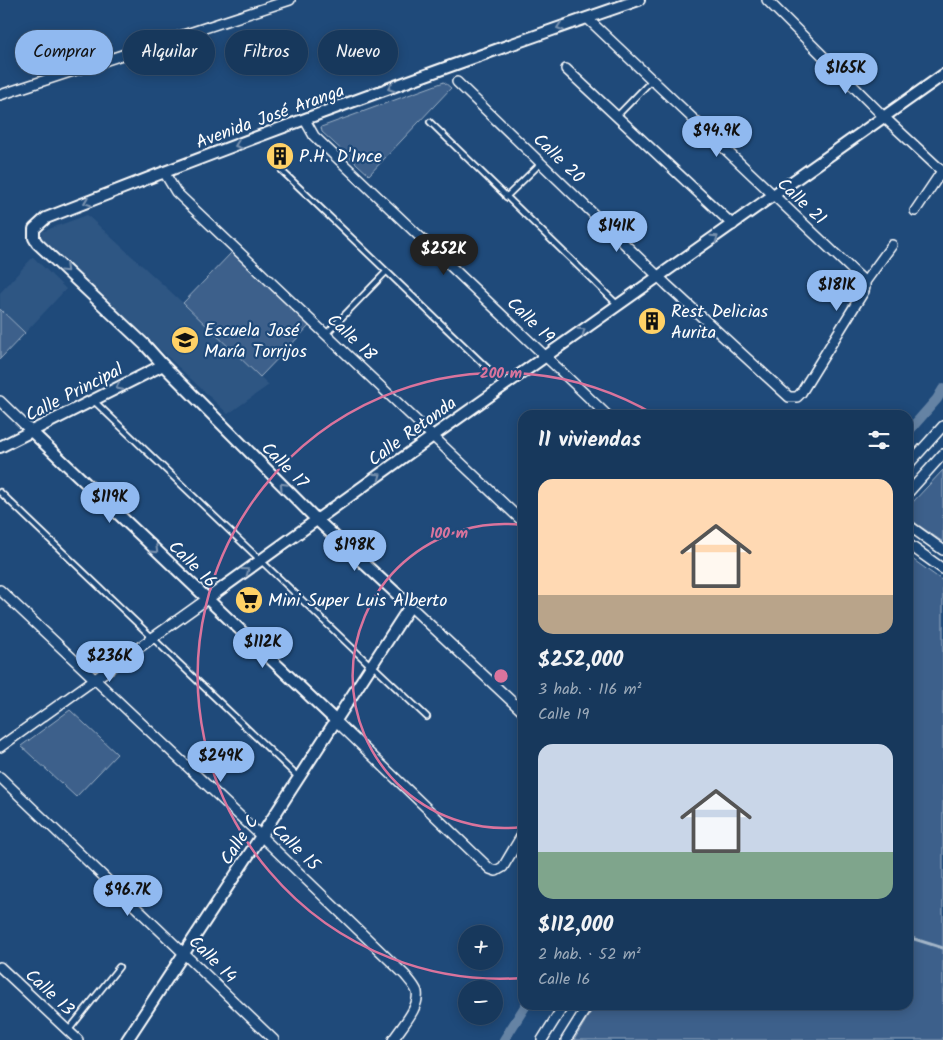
<!DOCTYPE html>
<html lang="es">
<meta charset="utf-8">
<style>
:root{--surface:#17385c;--page:#203f62;--text:#f1f3f6;--muted:#9eacbb;--line:#365272;--accent:#90b9f0}
body{margin:0;font-family:Kalam,sans-serif;background:var(--page);color:var(--text);height:100vh;display:flex;flex-direction:column;font-size:19px;white-space:nowrap}
*{box-sizing:border-box;margin:0}
p{font-size:16px;color:var(--muted)}
.icon{flex:none;width:28px;height:28px;fill:none;stroke:currentColor;stroke-width:2;stroke-linecap:round;stroke-linejoin:round}
.map{position:relative;flex:1;overflow:hidden}
.drawer{position:absolute;left:518px;top:410px;width:395px;height:600px;display:flex;flex-direction:column;background:var(--surface);border-radius:15px;box-shadow:0 2px 12px #0003,0 0 0 1px var(--line)}
.drawer>*{flex:none}
.hud{position:absolute;left:15px;top:30px;width:428px;height:45px;display:flex;gap:10px}
.fabs{position:absolute;left:458px;top:925px;display:grid;gap:10px}
.fabs a{display:grid;place-items:center;width:45px;height:45px;border-radius:50%;background:var(--surface);box-shadow:0 2px 12px #0003,0 0 0 1px var(--line);font-size:25px}
.price{position:absolute;translate:-50% -42px;padding:0 11px;border-radius:18px;background:var(--accent);color:#111;font-size:16px;line-height:32px;filter:drop-shadow(0 1px 2px #0008)}
.price::after{content:'';position:absolute;left:50%;top:30px;width:15px;height:11px;margin-left:-8px;background:inherit;clip-path:polygon(0 0,100% 0,50% 100%)}
.price.selected{background:#222;color:#fff}
ul{padding:0;list-style:none}
li{display:grid;align-content:center;gap:10px;height:265px;padding:0 20px}
li span{display:grid;place-items:center;height:155px;border-radius:15px;color:#555}
li>.icon{margin-inline-start:auto}
span .icon{width:90px;height:90px;fill:#fffc;stroke-width:1}
li b{font-size:21px}
h2{display:flex;justify-content:space-between;align-items:center;height:60px;padding:0 20px;font-size:21px}
.chip{padding:0 18px;border-radius:22px;background:var(--surface);box-shadow:0 2px 12px #0003,0 0 0 1px var(--line);font-size:18px;line-height:45px}
.chip.selected{background:var(--accent);color:#111}
.map>svg:first-child{display:block}
.built{fill:#2e5683}
.green{fill:#3c618b;stroke:#9eb0c5}
.lines{fill:none;stroke-linecap:round;stroke-linejoin:round}
.stream{stroke:#a3b5c8;stroke-width:3}
.canal{stroke:#6583a4;stroke-width:10}
.service-casing{stroke:#fff;stroke-width:8}
.minor-casing{stroke:#fff;stroke-width:12}
.tertiary-casing{stroke:#fff;stroke-width:14}
.service{stroke:#1f4a7a;stroke-width:4.5}
.minor{stroke:#1f4a7a;stroke-width:9}
.tertiary{stroke:#1f4a7a;stroke-width:10}
.oneway{stroke:#7992af}
.ring{fill:none;stroke:#da749d;stroke-width:2.5}
.labels{text-anchor:middle;stroke-width:4.5;stroke-linejoin:round;paint-order:stroke}
.street-label{font-size:18px;fill:#fff;stroke:#1f4a7a}
.poi-label{font-size:18px;fill:#fff;stroke:#1f4a7a;text-anchor:start}
.centre{fill:#da749d;stroke:#1f4a7a;stroke-width:2.5}
.ring-label{font-size:15px;text-anchor:middle;font-weight:bold;fill:#da749d;stroke:#1f4a7a;stroke-width:4.5;stroke-linejoin:round;paint-order:stroke}
</style>
<div class="map">
<svg width="943" height="1040" viewBox="0 0 943 1040">
<rect width="100%" height="100%" fill="#1f4a7a"/>
<filter id="ink" filterUnits="userSpaceOnUse"><feTurbulence type="fractalNoise" baseFrequency=".02" numOctaves="2"/><feDisplacementMap in="SourceGraphic" scale="10" xChannelSelector="R" yChannelSelector="G"/><feConvolveMatrix kernelMatrix="1 2 1 2 8 2 1 2 1" color-interpolation-filters="sRGB"/></filter>
<g filter="url(#ink)">
<g class="built">
<path d="M 87,215 L 183,303 L 269,385 L 228,414 L 42,238 L 41,232 Z"/>
<path d="M 33,257 L 66,289 L 25,333 L 0,308 L 0,293 Z"/>
</g>
<g class="green">
<path d="M 444,82 L 451,88 L 369,175 L 322,132 L 321,127 Z"/>
<path d="M 232,252 L 310,325 L 260,377 L 183,303 Z"/>
<path d="M 0,309 L 25,333 L 0,359 Z"/>
<path d="M 943,470 L 943,542 L 911,520 L 909,511 L 911,504 Z"/>
<path d="M 908,556 L 943,581 L 943,1040 L 574,1040 L 595,1005 L 908,1005 Z"/>
<path d="M 70,710 L 117,754 L 76,797 L 21,746 Z"/>
</g>
<g class="lines">
<path class="stream" d="M 908,937 L 943,948"/>
<g class="canal">
<path d="M 908,432 L 937,399 L 943,389"/>
<path d="M 504,1040 L 526,1005"/>
</g>
<defs>
<g id="service">
<path d="M 617,116 L 652,80"/>
<path d="M 430,122 L 617,304"/>
<path d="M 282,171 L 505,385"/>
<path d="M 506,197 L 541,163"/>
<path d="M 326,334 L 386,272"/>
<path d="M 94,401 L 370,665"/>
<path d="M 0,492 L 299,778"/>
<path d="M 372,665 L 427,717"/>
<path d="M 68,1031 L 119,967"/>
</g>
<g id="minor">
<path d="M 767,0 L 884,117 L 943,172"/>
<path d="M 587,18 L 865,282"/>
<path d="M 566,69 L 733,225"/>
<path d="M 457,82 L 667,285 L 789,397 L 797,397 L 801,393 L 864,291 L 865,287 L 865,282 L 892,245"/>
<path d="M 0,95 L 290,0"/>
<path d="M 305,120 L 314,136 L 607,415"/>
<path d="M 164,172 L 176,192 L 522,521"/>
<path d="M 915,211 L 942,171"/>
<path d="M 0,401 L 31,431"/>
<path d="M 908,465 L 943,426"/>
<path d="M 908,493 L 943,454"/>
<path d="M 908,525 L 943,550"/>
<path d="M 908,544 L 943,569"/>
<path d="M 0,590 L 261,836 L 405,975 C 409,980 415,986 417,992 C 420,1008 401,1027 393,1040"/>
<path d="M 410,606 L 522,711"/>
<path d="M 336,721 L 490,869 L 496,871 L 503,867 L 522,835"/>
<path d="M 0,747 L 207,599"/>
<path d="M 0,777 L 274,1040"/>
<path d="M 0,967 L 78,1040"/>
<path d="M 542,1040 L 564,1005"/>
<path d="M 566,1040 L 588,1005"/>
</g>
<g id="tertiary">
<path d="M 31,431 L 336,721"/>
<path d="M 0,447 L 163,365"/>
<path d="M 207,599 L 433,436 L 943,75"/>
<path d="M 127,1040 L 261,836 L 410,606 L 317,520 L 163,365 L 145,345 L 37,243 L 34,238 L 34,229 L 46,218 C 242,141 440,68 639,0"/>
</g>
</defs>
<use href="#service" class="service-casing"/>
<use href="#minor" class="minor-casing"/>
<use href="#tertiary" class="tertiary-casing"/>
<use href="#service" class="service"/>
<use href="#minor" class="minor"/>
<use href="#tertiary" class="tertiary"/>
</g>
<defs><path id="oneway-chevron" d="M-2-3.5L2.5 0L-2 3.5" fill="none" stroke-width="1.6" stroke-linecap="round" stroke-linejoin="round" transform="scale(1.25)"/></defs>
<g class="oneway">
<use href="#oneway-chevron" transform="translate(560 27) rotate(161)"/>
<use href="#oneway-chevron" transform="translate(391 88) rotate(160)"/>
<use href="#oneway-chevron" transform="translate(238 145) rotate(160)"/>
<use href="#oneway-chevron" transform="translate(87 202) rotate(159)"/>
<use href="#oneway-chevron" transform="translate(715 238) rotate(-35)"/>
<use href="#oneway-chevron" transform="translate(65 269) rotate(44)"/>
<use href="#oneway-chevron" transform="translate(582 331) rotate(-35)"/>
<use href="#oneway-chevron" transform="translate(119 387) rotate(153)"/>
<use href="#oneway-chevron" transform="translate(378 476) rotate(-36)"/>
<use href="#oneway-chevron" transform="translate(283 486) rotate(-135)"/>
<use href="#oneway-chevron" transform="translate(155 550) rotate(44)"/>
<use href="#oneway-chevron" transform="translate(246 571) rotate(-36)"/>
</g>
</g>
<g class="ring">
<path d="M522 827A152 152 0 1 1 522 525"/>
<path d="M522 978A303 303 0 1 1 655 415"/>
</g>
<defs>
<symbol id="building-disc" viewBox="-11 -11 22 22"><circle r="9.5" fill="#ffd166" stroke="#1f4a7a"/><path d="M-4-6H4V6H1V3H-1V6H-4ZM-2.5-4.3h1.7v1.8h-1.7ZM.8-4.3h1.7v1.8H.8ZM-2.5-1h1.7V.8h-1.7ZM.8-1h1.7V.8H.8Z" fill="#111"/></symbol>
<symbol id="school-disc" viewBox="-11 -11 22 22"><circle r="9.5" fill="#ffd166" stroke="#1f4a7a"/><path d="M0-5L7-2L0 1L-7-2ZM-4 1L0 2.5L4 1V4Q0 6-4 4Z" fill="#111"/></symbol>
<symbol id="supermarket-disc" viewBox="-11 -11 22 22"><circle r="9.5" fill="#ffd166" stroke="#1f4a7a"/><path d="M-6-5.5h2.5l.6 2H6L4.5 2H-2.5L-4.4-4H-6ZM-1.5 3.2a1.3 1.3 0 1 0 .1 0ZM3 3.2a1.3 1.3 0 1 0 .1 0Z" fill="#111"/></symbol>
</defs>
<g fill-rule="evenodd">
<use href="#building-disc" x="264" y="140" width="32" height="32"/>
<use href="#building-disc" x="636" y="305" width="32" height="32"/>
<use href="#school-disc" x="169" y="324" width="32" height="32"/>
<use href="#supermarket-disc" x="233" y="584" width="32" height="32"/>
</g>
<g class="labels">
<g class="street-label">
<text transform="translate(270 116) rotate(-20)" y="6">Avenida José Aranga</text>
<text transform="translate(559 158) rotate(44)" y="6">Calle 20</text>
<text transform="translate(802 201) rotate(43)" y="6">Calle 21</text>
<text transform="translate(531 320) rotate(44)" y="6">Calle 19</text>
<text transform="translate(352 337) rotate(43)" y="6">Calle 18</text>
<text transform="translate(74 392) rotate(-27)" y="6">Calle Principal</text>
<text transform="translate(412 431) rotate(-36)" y="6">Calle Retonda</text>
<text transform="translate(285 465) rotate(45)" y="6">Calle 17</text>
<text transform="translate(193 564) rotate(44)" y="6">Calle 16</text>
<text transform="translate(239 840) rotate(-57)" y="6">Calle C</text>
<text transform="translate(296 847) rotate(44)" y="6">Calle 15</text>
<text transform="translate(213 959) rotate(44)" y="6">Calle 14</text>
<text transform="translate(50 992) rotate(43)" y="6">Calle 13</text>
</g>
<g class="poi-label">
<text x="299" y="162">P.H. D'Ince</text>
<text x="671" y="317">Rest Delicias<tspan x="671" dy="21">Aurita</tspan></text>
<text x="204" y="336">Escuela José<tspan x="204" dy="21">María Torrijos</tspan></text>
<text x="268" y="606">Mini Super Luis Alberto</text>
</g>
</g>
<circle cx="501" cy="676" r="8" class="centre"/>
<g class="ring-label">
<text x="501" y="378">200 m</text>
<text x="449" y="538">100 m</text>
</g>
</svg>
<div class="fabs">
<a>+</a>
<a>−</a>
</div>
<b class="price" style="left:846px;top:95px">$165K</b>
<b class="price" style="left:717px;top:158px">$94.9K</b>
<b class="price" style="left:617px;top:253px">$141K</b>
<b class="price selected" style="left:444px;top:276px">$252K</b>
<b class="price" style="left:837px;top:312px">$181K</b>
<b class="price" style="left:110px;top:524px">$119K</b>
<b class="price" style="left:355px;top:572px">$198K</b>
<b class="price" style="left:263px;top:669px">$112K</b>
<b class="price" style="left:110px;top:683px">$236K</b>
<b class="price" style="left:221px;top:783px">$249K</b>
<b class="price" style="left:128px;top:917px">$96.7K</b>
<div class="hud">
<a class="chip selected">Comprar</a>
<a class="chip">Alquilar</a>
<a class="chip">Filtros</a>
<a class="chip">Nuevo</a>
</div>
<section class="drawer">
<h2>11 viviendas<svg class="icon" aria-label="filters" viewBox="0 0 24 24"><path d="M4 7h16M4 17h16"/><circle cx="9" cy="7" r="2"/><circle cx="15" cy="17" r="2"/></svg></h2>
<ul>
<li><span style="background:linear-gradient(#ffd9b3 75%,#b9a48a 0)"><svg class="icon" aria-label="home" viewBox="0 0 24 24"><path d="M3 11l9-7 9 7M6 9v11h12V9"/></svg></span><div><b>$252,000</b><p>3 hab. · 116 m²</p><p>Calle 19</p></div></li>
<li><span style="background:linear-gradient(#c9d6e8 70%,#7fa58c 0)"><svg class="icon" aria-label="home" viewBox="0 0 24 24"><path d="M3 11l9-7 9 7M6 9v11h12V9"/></svg></span><div><b>$112,000</b><p>2 hab. · 52 m²</p><p>Calle 16</p></div></li>
</ul>
</section>
</div>
